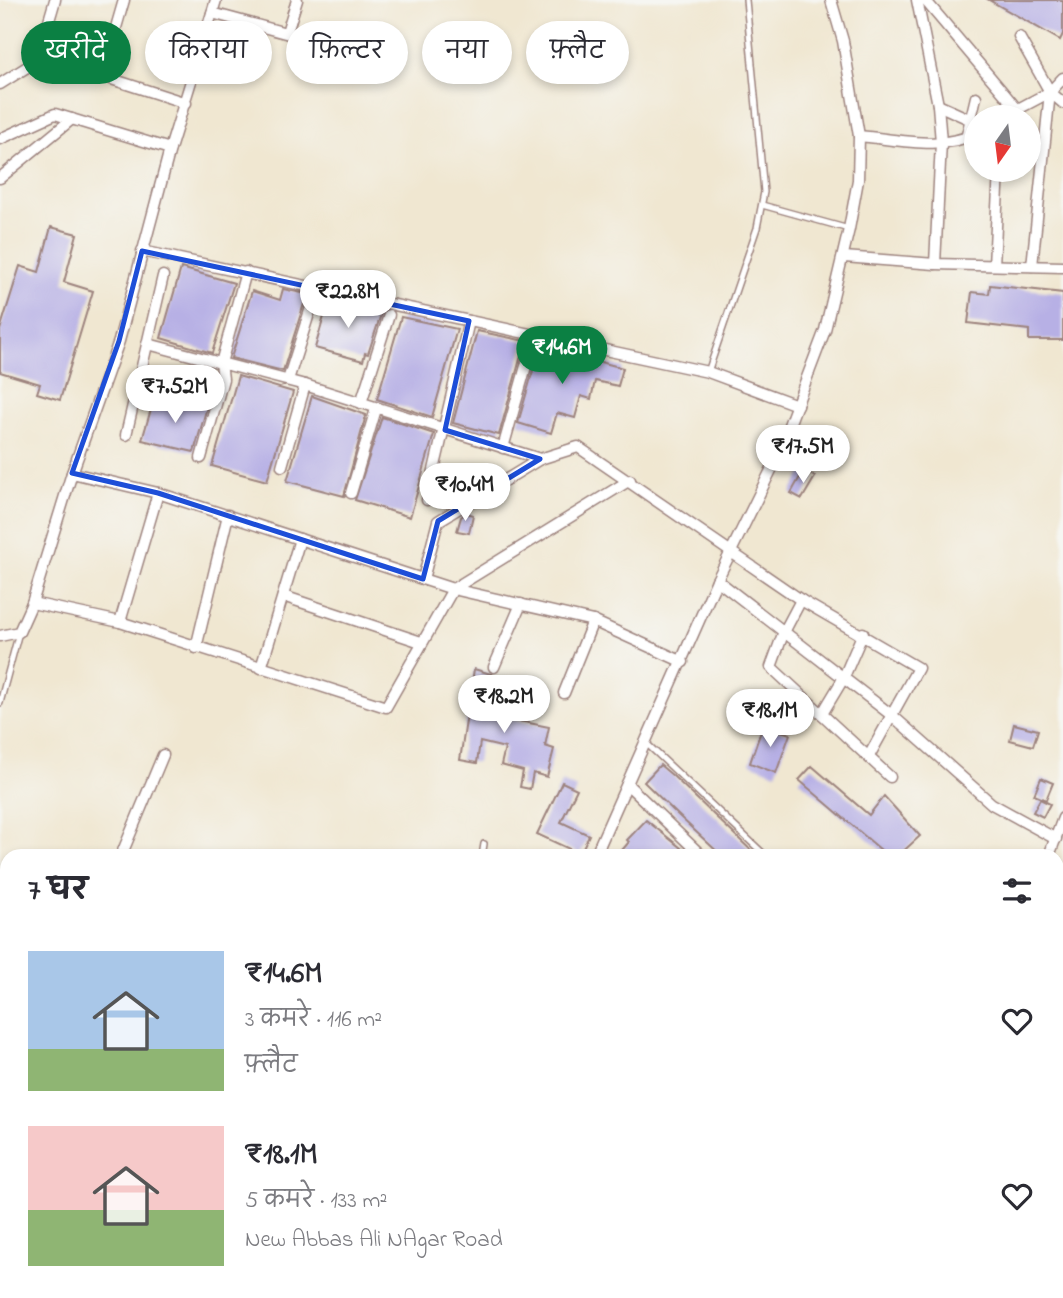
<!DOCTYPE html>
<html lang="hi">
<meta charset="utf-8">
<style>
:root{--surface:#fff;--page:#f2f2f3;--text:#2b2b33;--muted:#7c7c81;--accent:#0b8043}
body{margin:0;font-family:"Indie Flower","Playpen Sans Deva",sans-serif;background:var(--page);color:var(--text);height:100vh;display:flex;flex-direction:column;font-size:26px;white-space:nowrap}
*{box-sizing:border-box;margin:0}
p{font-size:23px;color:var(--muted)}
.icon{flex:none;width:38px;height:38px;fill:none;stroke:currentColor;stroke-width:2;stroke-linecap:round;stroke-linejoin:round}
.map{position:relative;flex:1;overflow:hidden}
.panel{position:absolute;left:0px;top:849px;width:1064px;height:450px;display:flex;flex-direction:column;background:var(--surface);border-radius:21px 21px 0 0;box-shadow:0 4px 10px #0003}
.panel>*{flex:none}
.guide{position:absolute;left:21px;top:21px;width:700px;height:63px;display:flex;gap:14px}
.needle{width:46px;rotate:194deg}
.controls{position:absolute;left:964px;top:105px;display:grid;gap:14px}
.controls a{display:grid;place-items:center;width:77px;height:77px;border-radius:50%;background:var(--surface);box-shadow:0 4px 10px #0003;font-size:35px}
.price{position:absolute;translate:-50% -60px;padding:0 16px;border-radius:24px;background:#fff;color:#222;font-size:23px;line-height:46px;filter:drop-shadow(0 2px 4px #0008)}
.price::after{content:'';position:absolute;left:50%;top:42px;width:21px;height:16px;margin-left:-10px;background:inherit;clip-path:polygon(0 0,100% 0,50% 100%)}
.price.selected{background:var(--accent);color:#fff}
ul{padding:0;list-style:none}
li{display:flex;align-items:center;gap:21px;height:175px;padding:0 28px}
li span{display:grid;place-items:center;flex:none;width:196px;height:140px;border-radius:0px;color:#555}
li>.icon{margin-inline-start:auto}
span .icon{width:84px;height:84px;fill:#fffc;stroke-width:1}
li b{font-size:30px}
h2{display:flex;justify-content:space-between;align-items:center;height:84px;padding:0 28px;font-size:30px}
.tag{padding:0 24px;border-radius:32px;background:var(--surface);box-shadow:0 4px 10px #0003;font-size:24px;line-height:63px}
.tag.selected{background:var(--accent);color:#fff}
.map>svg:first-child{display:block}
.building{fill:#b7b0e5}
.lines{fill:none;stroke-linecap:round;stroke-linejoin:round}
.lane-casing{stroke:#9d837e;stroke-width:8}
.street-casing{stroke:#9d837e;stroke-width:13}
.lane{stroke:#fff;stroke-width:5}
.street{stroke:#fff;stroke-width:10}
.marked{fill:none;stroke:#1d4ed8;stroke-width:5;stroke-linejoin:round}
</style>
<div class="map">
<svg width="1063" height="1298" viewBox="0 0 1063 1298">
<rect width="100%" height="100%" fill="#f6f6f2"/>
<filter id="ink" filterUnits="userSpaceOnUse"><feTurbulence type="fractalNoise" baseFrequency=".0143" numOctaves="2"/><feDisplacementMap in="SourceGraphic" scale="14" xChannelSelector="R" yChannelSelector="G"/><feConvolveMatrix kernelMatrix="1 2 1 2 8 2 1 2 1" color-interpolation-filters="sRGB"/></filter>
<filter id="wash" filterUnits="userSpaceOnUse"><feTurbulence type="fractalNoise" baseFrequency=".00686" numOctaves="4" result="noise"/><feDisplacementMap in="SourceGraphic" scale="28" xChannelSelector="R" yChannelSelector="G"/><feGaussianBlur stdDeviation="1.57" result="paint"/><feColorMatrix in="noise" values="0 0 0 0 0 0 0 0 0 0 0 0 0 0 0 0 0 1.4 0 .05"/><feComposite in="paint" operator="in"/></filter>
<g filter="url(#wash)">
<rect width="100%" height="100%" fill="#f0e7d1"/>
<g id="blocks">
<g class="building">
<path d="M 989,0 L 1063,0 L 1063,34 L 1060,40 Z"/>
<path d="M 51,227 L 77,234 L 64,282 L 93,291 L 60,400 L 37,393 L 40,384 L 0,372 L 0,330 L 20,266 L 39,272 Z"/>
<path d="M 181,268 L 234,283 L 212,353 L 161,338 Z"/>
<path d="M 990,285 L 1063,293 L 1063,340 L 1029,340 L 1029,330 L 968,323 L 972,292 L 989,294 Z"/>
<path d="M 283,289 L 307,294 L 283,371 L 231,358 L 252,291 L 280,300 Z"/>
<path d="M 329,299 L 382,311 L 368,354 L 365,353 L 363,361 L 315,348 Z"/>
<path d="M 401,317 L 457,329 L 432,417 L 377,399 Z"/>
<path d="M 477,331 L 525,341 L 499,435 L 453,423 Z"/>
<path d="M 540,346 L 623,368 L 618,386 L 595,381 L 591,399 L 581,396 L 575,418 L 557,413 L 551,433 L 518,423 Z"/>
<path d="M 238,376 L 293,392 L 267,481 L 212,466 Z"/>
<path d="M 312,396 L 366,415 L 344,496 L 287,481 Z"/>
<path d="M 154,399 L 183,407 L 185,401 L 207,407 L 194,452 L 142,440 Z"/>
<path d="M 382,417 L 434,434 L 410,517 L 355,500 Z"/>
<path d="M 804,470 L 815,477 L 802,499 L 791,493 Z"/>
<path d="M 471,477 L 477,488 L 456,500 L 450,488 Z"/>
<path d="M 466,513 L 473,515 L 469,533 L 457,531 L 461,517 Z"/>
<path d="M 474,669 L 491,674 L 486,705 L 511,710 L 509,719 L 549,727 L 545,746 L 554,749 L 547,777 L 533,773 L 530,789 L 520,787 L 523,771 L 501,765 L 505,748 L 480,742 L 477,763 L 460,760 Z"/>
<path d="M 1014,724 L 1038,730 L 1033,746 L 1010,740 Z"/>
<path d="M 763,725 L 790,734 L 776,773 L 750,763 Z"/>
<path d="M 660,765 L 673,776 L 757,856 L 722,856 L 679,816 L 644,782 Z"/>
<path d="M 812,766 L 869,815 L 884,796 L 920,836 L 898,856 L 888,856 L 799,780 Z"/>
<path d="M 1041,778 L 1053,783 L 1046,800 L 1034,795 Z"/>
<path d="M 562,782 L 577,789 L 561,822 L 589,835 L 580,854 L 537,834 Z"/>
<path d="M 1040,799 L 1050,804 L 1043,817 L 1033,812 Z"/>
<path d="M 646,820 L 681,848 L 674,856 L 617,856 L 629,842 L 627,840 Z"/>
</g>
</g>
</g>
<g filter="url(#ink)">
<use href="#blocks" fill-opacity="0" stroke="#9d837e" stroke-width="2"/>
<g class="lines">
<defs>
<g id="lane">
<path d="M 762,205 L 849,229"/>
<path d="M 708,372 L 757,228 L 764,192 L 746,0"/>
<path d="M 0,703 L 19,632"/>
<path d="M 645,742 L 766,856"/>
<path d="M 482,856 L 484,844"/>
</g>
<g id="street">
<path d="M 917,0 L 938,105 L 941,142 L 935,264"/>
<path d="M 925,0 L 1017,109"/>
<path d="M 212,13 L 367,55"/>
<path d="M 287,32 L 297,0"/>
<path d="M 38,58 L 55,0"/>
<path d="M 102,76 L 124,0"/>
<path d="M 1063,78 L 1050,92 L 1063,103"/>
<path d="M 0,84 L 43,57 L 186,103"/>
<path d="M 938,105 L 969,119"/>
<path d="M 1003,117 L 1050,92 L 1019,37"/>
<path d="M 859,136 C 895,139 944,151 976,133"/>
<path d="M 0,139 L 55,114 L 170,149"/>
<path d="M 966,139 L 976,97"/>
<path d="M 0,178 L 72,119"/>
<path d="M 142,251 L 708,372 L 797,405"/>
<path d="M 844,257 L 935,264 L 1063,267"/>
<path d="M 994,265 L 999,170"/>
<path d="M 1032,266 L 1050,92"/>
<path d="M 148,344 L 305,385 L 540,459"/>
<path d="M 288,380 L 314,298"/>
<path d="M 361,403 L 389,315"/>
<path d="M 126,435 L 163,276"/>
<path d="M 503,448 L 535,334"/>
<path d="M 201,458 L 223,379 L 221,363 L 246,272"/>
<path d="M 282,466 L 305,385"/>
<path d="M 72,473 L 158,493 L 453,589 L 593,621 L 683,662"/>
<path d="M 351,493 L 376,409"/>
<path d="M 427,500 L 469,321"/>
<path d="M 423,579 L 438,521 L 540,459 L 578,447 L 801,600 L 918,668 L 869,756"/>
<path d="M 717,580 L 894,717 L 992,804 L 1056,839"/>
<path d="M 283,596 L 421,642"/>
<path d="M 801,600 L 783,634 L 771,667 L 890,777"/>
<path d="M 32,603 L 120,622 L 386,707 L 453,589 L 630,480"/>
<path d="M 120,622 L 158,493"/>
<path d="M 0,636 L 19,632 L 32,603 L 72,473 L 119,341 L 170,149 L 216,0"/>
<path d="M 196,648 L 228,515"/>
<path d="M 494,667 L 521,604"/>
<path d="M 261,668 L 300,539"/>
<path d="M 564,693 L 593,621"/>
<path d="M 822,714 L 843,679 L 863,633"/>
<path d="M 627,784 L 702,856"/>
<path d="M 121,856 L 163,755"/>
<path d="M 595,856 L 717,580 L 775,462 L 825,330 L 849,229 L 858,180 L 859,136 L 843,41 L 831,0"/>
<path d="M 1049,856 L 1063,818"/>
<path d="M 1057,936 L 1063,939"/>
<path d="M 1057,986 L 1063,994"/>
<path d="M 0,1005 L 7,1020"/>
<path d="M 0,1112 L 4,1122 L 0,1131"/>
<path d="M 0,1160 L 7,1166"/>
<path d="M 1057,1196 L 1063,1185"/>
<path d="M 0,1221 L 7,1224"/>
<path d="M 290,1292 L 317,1298"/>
<path d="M 57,1298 L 57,1292"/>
<path d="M 232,1298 L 234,1292"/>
<path d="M 448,1298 L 450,1292"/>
<path d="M 824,1298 L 826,1292"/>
<path d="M 903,1298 L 905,1292"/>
<path d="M 1001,1298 L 1004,1292"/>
</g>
</defs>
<use href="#lane" class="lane-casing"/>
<use href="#street" class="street-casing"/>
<use href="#lane" class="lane"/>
<use href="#street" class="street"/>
</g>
</g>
<path class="marked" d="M 142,251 L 469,321 L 445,430 L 540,459 L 438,521 L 423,579 L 158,493 L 72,473 L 119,341 Z"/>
</svg>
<div class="controls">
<a><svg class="needle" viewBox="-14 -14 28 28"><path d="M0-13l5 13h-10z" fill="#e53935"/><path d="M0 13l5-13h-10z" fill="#7c7c81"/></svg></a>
</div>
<b class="price" style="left:348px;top:330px">₹22.8M</b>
<b class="price selected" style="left:562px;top:386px">₹14.6M</b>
<b class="price" style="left:175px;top:425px">₹7.52M</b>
<b class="price" style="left:803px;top:485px">₹17.5M</b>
<b class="price" style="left:465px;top:523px">₹10.4M</b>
<b class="price" style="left:504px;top:735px">₹18.2M</b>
<b class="price" style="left:770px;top:749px">₹18.1M</b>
<div class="guide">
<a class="tag selected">खरीदें</a>
<a class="tag">किराया</a>
<a class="tag">फ़िल्टर</a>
<a class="tag">नया</a>
<a class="tag">फ़्लैट</a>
</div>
<section class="panel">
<h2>7 घर<svg class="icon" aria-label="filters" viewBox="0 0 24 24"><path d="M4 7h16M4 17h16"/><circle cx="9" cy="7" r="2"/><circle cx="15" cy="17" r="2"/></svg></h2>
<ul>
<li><span style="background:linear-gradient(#a9c7e8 70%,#8fb573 0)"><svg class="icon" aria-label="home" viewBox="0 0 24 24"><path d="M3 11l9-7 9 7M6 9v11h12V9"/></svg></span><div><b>₹14.6M</b><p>3 कमरे · 116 m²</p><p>फ़्लैट</p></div><svg class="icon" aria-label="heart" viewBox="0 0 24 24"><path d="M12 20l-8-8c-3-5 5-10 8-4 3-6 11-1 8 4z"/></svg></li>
<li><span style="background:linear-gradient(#f6c9c9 60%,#8fb573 0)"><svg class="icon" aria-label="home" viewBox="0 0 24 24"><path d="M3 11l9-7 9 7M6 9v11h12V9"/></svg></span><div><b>₹18.1M</b><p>5 कमरे · 133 m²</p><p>New Abbas Ali NAgar Road</p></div><svg class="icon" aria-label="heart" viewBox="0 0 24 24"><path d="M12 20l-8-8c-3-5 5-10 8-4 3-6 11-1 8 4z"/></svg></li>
</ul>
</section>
</div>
